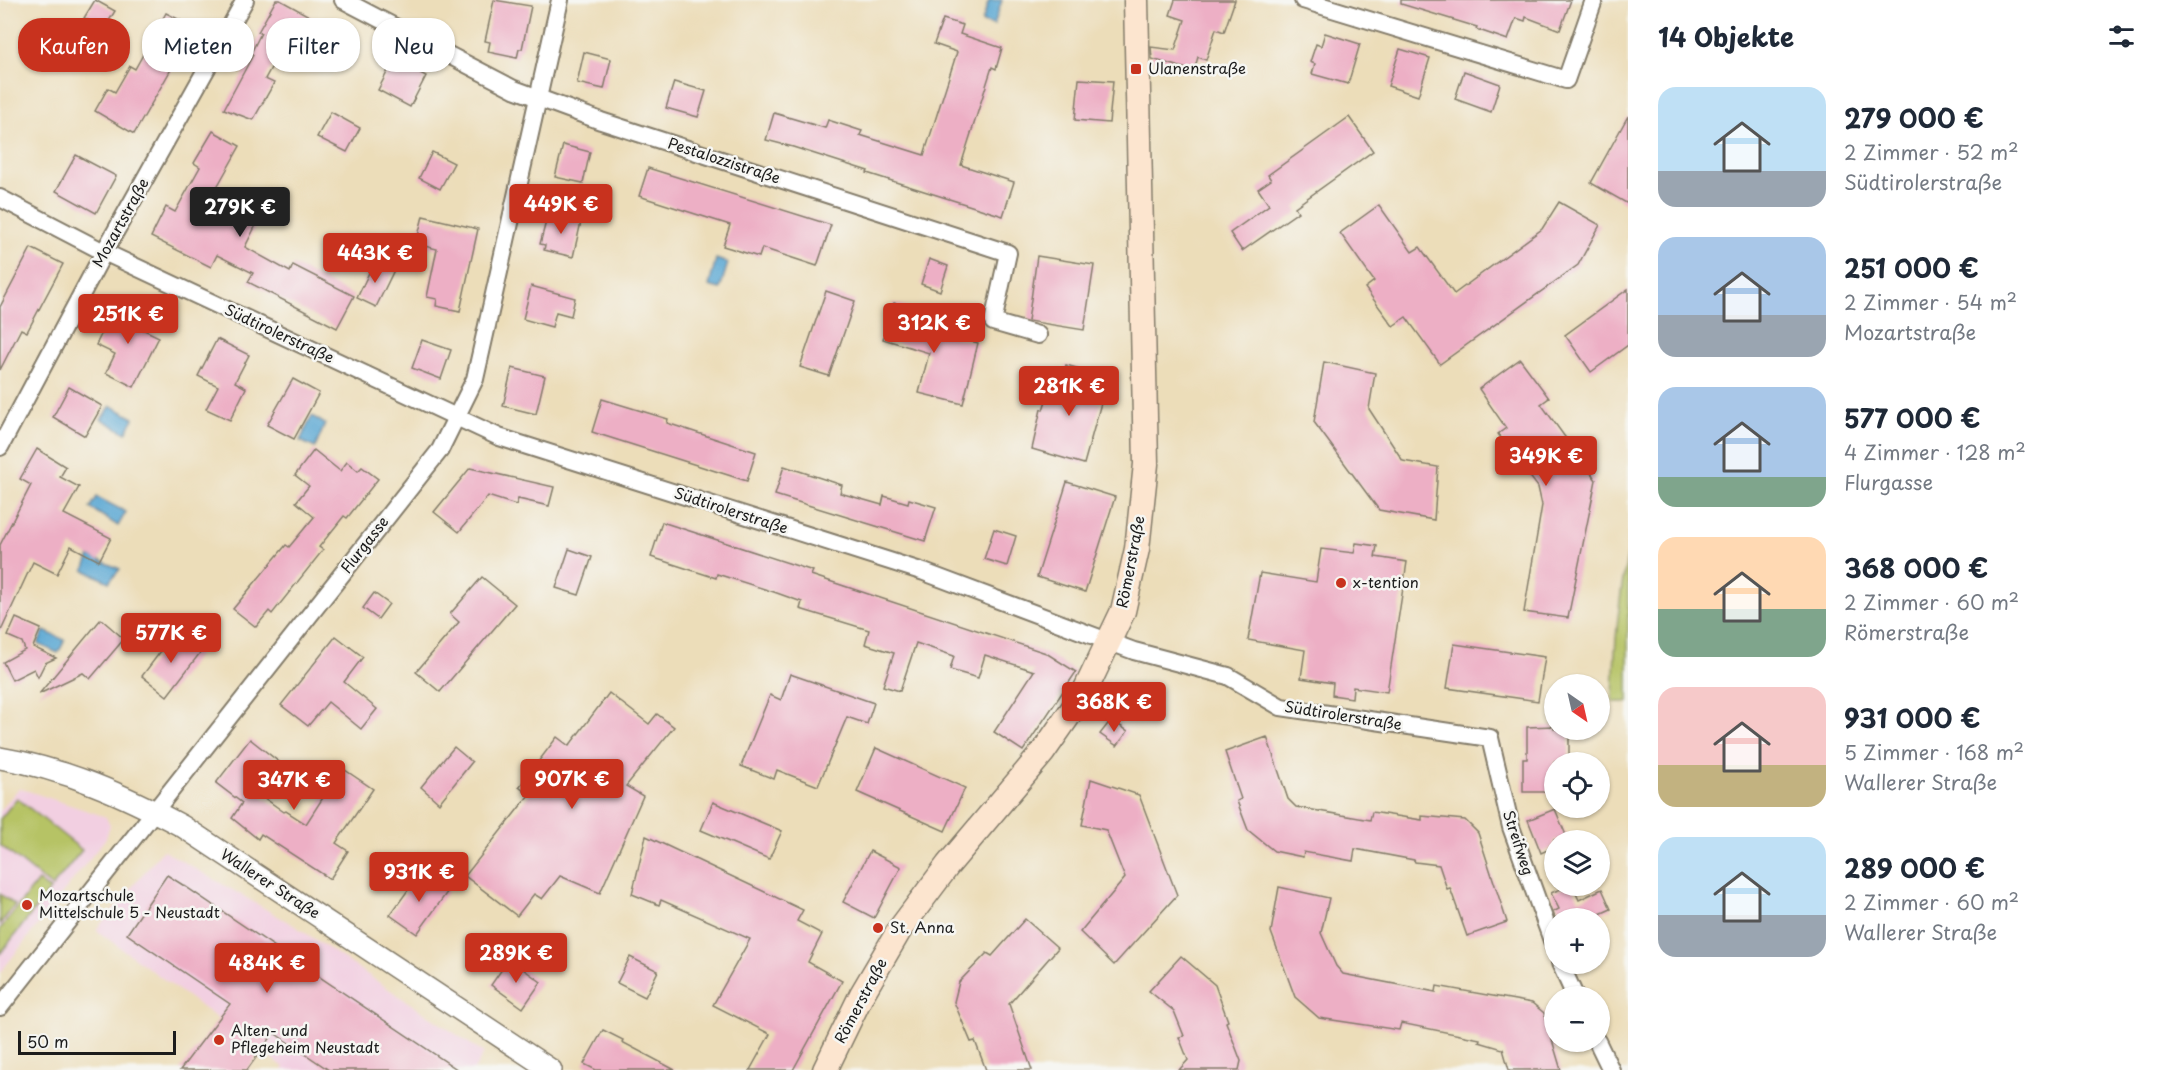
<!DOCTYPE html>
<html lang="de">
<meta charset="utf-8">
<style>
:root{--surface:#fff;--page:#f2f2f3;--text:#1f2937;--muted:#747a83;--accent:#c8321e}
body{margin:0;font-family:"Playpen Sans",sans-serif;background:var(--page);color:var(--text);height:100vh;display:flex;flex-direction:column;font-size:22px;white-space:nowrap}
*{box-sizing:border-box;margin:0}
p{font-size:20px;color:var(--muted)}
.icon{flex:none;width:33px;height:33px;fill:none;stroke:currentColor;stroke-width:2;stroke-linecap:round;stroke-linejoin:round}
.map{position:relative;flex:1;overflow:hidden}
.sheet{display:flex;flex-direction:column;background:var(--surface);width:540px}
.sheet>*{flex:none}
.banner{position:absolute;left:18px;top:18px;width:570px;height:54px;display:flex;gap:12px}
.needle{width:39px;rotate:146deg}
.tools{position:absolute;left:1544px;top:674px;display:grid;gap:12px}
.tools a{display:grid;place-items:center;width:66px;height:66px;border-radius:50%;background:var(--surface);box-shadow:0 2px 4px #0004;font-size:30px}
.scale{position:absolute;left:18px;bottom:15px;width:158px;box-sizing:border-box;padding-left:6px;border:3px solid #1c1c1c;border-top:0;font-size:16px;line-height:21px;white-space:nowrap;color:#1c1c1c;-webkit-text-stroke:4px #f6f6f2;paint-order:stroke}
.price{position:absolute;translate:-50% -51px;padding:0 14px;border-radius:6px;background:var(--accent);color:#fff;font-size:20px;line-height:39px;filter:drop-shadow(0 2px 3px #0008)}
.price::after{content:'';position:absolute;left:50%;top:36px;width:18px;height:14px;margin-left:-9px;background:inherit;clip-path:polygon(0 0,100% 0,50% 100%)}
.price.active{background:#222;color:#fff}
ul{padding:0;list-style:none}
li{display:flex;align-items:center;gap:18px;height:150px;padding:0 30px}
li span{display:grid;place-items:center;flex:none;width:168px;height:120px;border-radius:18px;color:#555}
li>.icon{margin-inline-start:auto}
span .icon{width:72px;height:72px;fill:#fffc;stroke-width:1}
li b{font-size:26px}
h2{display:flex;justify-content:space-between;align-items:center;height:72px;padding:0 30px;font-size:26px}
.chip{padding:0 21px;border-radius:24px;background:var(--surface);box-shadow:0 2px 4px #0004;font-size:21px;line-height:54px}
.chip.active{background:var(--accent);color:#fff}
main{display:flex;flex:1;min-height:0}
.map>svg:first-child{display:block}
.built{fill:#f2cfe1}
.green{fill:#b6c365;stroke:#697040;stroke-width:1.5}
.water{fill:#5aa7d3;stroke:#3b6278;stroke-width:1.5}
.building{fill:#edafc5}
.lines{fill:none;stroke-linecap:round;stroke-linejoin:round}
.minor-casing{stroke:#847c6a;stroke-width:20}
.tertiary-casing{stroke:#847c6a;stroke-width:24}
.secondary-casing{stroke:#847c6a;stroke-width:27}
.minor{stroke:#fff;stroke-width:16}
.tertiary{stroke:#fff;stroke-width:21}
.secondary{stroke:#fce5cf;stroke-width:24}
.poi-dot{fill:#c8321e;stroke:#f6f6f2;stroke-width:2}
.labels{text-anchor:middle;stroke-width:5;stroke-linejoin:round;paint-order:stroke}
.poi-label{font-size:15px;fill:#1c1c1c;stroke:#f6f6f2;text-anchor:start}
.street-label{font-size:15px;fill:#1c1c1c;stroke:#f6f6f2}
</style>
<main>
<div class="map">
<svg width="1628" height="1070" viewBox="0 0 1628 1070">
<rect width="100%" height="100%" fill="#f6f6f2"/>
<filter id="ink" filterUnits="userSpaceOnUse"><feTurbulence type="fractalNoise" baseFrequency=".0167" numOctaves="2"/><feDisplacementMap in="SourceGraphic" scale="12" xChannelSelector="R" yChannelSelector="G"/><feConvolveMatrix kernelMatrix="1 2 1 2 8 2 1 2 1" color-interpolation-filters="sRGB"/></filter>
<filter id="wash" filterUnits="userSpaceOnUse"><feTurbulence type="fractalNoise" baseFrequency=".008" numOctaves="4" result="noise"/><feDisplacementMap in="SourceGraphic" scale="24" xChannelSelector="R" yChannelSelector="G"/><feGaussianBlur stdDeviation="1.35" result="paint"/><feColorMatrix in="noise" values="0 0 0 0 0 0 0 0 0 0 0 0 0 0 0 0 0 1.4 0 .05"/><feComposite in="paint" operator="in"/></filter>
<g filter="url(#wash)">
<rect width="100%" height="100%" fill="#ecddb9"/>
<g class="built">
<path d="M 19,788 L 106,817 L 110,826 L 106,838 L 0,973 L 0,811 Z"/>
<path d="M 163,850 L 295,926 L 484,1053 L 474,1070 L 283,1070 L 284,1067 L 96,930 Z"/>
</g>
<g class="green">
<path d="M 1628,554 L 1628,702 L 1613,702 C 1614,652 1617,604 1628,554 Z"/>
<path d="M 17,798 L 82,850 L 52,887 L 0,845 L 0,819 Z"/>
<path d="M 38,881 L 50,890 L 0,954 L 0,929 Z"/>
<path d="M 0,894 L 15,905 L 0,924 Z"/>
</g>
<g class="water">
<path d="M 989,0 L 1002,0 L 994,25 L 982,22 Z"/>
<path d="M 716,259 L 728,263 L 720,289 L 709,286 Z"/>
<path d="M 111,406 L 134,418 L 126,433 L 101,419 Z"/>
<path d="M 312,416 L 325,424 L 315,448 L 300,441 Z"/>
<path d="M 97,497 L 126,512 L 118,526 L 90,508 Z"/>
<path d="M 90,556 L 120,569 L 109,582 L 84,570 Z"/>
<path d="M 44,631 L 65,640 L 58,653 L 38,644 Z"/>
</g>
<g id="blocks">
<g class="building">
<path d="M 95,0 L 115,11 L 104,29 L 84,18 Z"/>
<path d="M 276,0 L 280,0 L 311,17 L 292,51 L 283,46 L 265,79 L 274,83 L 253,120 L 224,109 L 253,55 L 251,53 L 261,33 L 258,32 Z"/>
<path d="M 494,0 L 531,6 L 522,49 L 519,49 L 517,58 L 488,52 L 490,42 L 485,41 Z"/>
<path d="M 1175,0 L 1235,0 L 1224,32 L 1216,29 L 1206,60 L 1198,57 L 1194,71 L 1152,59 L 1151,47 L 1175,50 L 1185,20 L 1170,15 Z"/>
<path d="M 1401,0 L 1571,0 L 1560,30 L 1526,17 L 1525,21 L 1516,18 L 1508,40 L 1476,29 L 1477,27 L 1401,4 Z"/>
<path d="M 166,13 L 198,29 L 181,61 L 177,59 L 134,134 L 95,111 L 108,88 L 115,92 L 130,66 L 135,69 Z"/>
<path d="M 943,19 L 963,25 L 960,34 L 1002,48 L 996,69 L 992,67 L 961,165 L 1014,182 L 1003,216 L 867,173 L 868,171 L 793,147 L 766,140 L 774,113 L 825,128 L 828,120 L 862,131 L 860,135 L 924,155 L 957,52 L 934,44 Z"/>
<path d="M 1325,33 L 1360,44 L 1348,84 L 1312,74 L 1315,64 L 1310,62 L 1316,44 L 1321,46 Z"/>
<path d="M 1400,49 L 1430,58 L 1418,96 L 1388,86 Z"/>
<path d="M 584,52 L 611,59 L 604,89 L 577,83 Z"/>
<path d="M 394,59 L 426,76 L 410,107 L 378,90 Z"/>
<path d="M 1464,71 L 1500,84 L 1491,112 L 1455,99 Z"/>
<path d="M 1079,79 L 1113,81 L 1109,123 L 1075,120 Z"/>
<path d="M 674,82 L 706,91 L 698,117 L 666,108 Z"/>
<path d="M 331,112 L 360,128 L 347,152 L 317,137 Z"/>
<path d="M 1628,116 L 1628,204 L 1591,183 Z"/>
<path d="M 1349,117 L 1373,151 L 1295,207 L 1298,212 L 1242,251 L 1230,233 L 1269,205 L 1258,189 L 1271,180 L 1268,175 Z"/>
<path d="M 213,131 L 240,146 L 217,187 L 218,188 L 216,193 L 261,215 L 245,247 L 290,272 L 293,265 L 354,296 L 337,328 L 248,282 L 253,273 L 217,255 L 211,267 L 151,237 L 166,207 L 175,212 L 200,167 L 194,163 Z"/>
<path d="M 563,145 L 590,152 L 583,183 L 555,177 Z"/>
<path d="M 432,152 L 454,163 L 440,189 L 419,178 Z"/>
<path d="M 76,155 L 116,176 L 96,213 L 56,191 Z"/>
<path d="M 648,168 L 831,225 L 817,266 L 762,248 L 759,257 L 723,246 L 730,225 L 639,196 Z"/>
<path d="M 1559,202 L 1600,225 L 1578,265 L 1440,364 L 1406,317 L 1393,326 L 1365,288 L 1374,281 L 1340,233 L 1379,205 L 1412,252 L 1420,247 L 1454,294 L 1542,229 Z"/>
<path d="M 548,214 L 581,222 L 573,257 L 544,250 L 545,245 L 540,244 Z"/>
<path d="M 423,216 L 478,229 L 460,311 L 436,306 L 437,299 L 427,297 L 437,249 L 416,244 Z"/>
<path d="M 31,248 L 63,264 L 27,332 L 21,329 L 0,370 L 0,307 Z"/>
<path d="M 1037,256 L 1094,265 L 1084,330 L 1028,321 Z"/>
<path d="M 929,259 L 948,266 L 940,291 L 921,284 Z"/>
<path d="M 375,260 L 394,270 L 376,307 L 357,298 Z"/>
<path d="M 531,286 L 575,298 L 571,316 L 556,312 L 552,327 L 523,319 Z"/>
<path d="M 1628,289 L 1628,345 L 1591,372 L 1565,335 Z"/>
<path d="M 826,291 L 855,301 L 829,376 L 800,367 Z"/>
<path d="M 894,303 L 926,313 L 922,329 L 978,343 L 963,404 L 919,393 L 929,353 L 883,339 Z"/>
<path d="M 128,306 L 151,317 L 144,330 L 159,337 L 134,387 L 106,373 L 115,354 L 96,345 L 111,314 L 122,319 Z"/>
<path d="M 217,339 L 249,355 L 235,382 L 246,388 L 230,420 L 206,409 L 218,386 L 198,376 Z"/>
<path d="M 422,340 L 451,350 L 441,379 L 412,368 Z"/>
<path d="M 1520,359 L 1549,398 L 1541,404 L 1596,480 L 1568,618 L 1524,612 L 1542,505 L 1538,487 L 1498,434 L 1506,428 L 1479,389 Z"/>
<path d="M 1324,362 L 1375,373 L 1369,409 L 1403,461 L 1438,467 L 1434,520 L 1379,510 L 1314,422 Z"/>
<path d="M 1066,365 L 1098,374 L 1091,400 L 1101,403 L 1084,464 L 1032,449 L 1041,409 L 1043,410 L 1050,388 L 1058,391 Z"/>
<path d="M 512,368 L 545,376 L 536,414 L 503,406 Z"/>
<path d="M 293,379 L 319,393 L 294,439 L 267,425 Z"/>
<path d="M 69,387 L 102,406 L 85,436 L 53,417 Z"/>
<path d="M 602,399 L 668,419 L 667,423 L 756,452 L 747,481 L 592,432 Z"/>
<path d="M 37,449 L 66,467 L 60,477 L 79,487 L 64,514 L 111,538 L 99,561 L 71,546 L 57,574 L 33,562 L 0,633 L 0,545 L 31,485 L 20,479 Z"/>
<path d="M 314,450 L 340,471 L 347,462 L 358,471 L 362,467 L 378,479 L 351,513 L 347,518 L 344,516 L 319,547 L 323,550 L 272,614 L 269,611 L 256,627 L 233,609 L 286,545 L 289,547 L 314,517 L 296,502 L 309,486 L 295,475 Z"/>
<path d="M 784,466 L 842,485 L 840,493 L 882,505 L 884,496 L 908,503 L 909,499 L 936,507 L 925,541 L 775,495 Z"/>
<path d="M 470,468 L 554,487 L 549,506 L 518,499 L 516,505 L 488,496 L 459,532 L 434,512 Z"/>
<path d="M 1067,482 L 1115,497 L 1085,592 L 1037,577 Z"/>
<path d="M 662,522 L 813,571 L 811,575 L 1046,653 L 1076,672 L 1023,751 L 994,732 L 1034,671 L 985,655 L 978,678 L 950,670 L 954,656 L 916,643 L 900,691 L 883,686 L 894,653 L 865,644 L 869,630 L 800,609 L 802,602 L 774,592 L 717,574 L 716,578 L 651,557 Z"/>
<path d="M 994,529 L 1016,536 L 1007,566 L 984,559 Z"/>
<path d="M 1356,543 L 1377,546 L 1375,557 L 1407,562 L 1387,692 L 1353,687 L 1352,698 L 1332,695 L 1333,683 L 1301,678 L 1305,650 L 1248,640 L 1260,573 L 1316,582 L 1321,549 L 1354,553 Z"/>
<path d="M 569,549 L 592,557 L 579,595 L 556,588 Z"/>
<path d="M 482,577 L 515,604 L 440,692 L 416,672 L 459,622 L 450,614 Z"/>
<path d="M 374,593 L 389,604 L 378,619 L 363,608 Z"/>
<path d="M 16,618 L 41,629 L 33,647 L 56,658 L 45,663 L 38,677 L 34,669 L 12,680 L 3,662 L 25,650 L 22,642 L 8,636 Z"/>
<path d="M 101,619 L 124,639 L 90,679 L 83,673 L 39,694 Z"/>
<path d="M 173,632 L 200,653 L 167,696 L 142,676 L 161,651 L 159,650 Z"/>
<path d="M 336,636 L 363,657 L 344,682 L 377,709 L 361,729 L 328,702 L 308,726 L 281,705 Z"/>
<path d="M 1454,644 L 1545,657 L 1538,701 L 1447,688 Z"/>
<path d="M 790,674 L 874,703 L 867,724 L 847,717 L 818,786 L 777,770 L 774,779 L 741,766 L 770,695 L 781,700 Z"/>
<path d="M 609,693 L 649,724 L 657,714 L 674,727 L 626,786 L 643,796 L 600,893 L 560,876 L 542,899 L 534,894 L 517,916 L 465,876 L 529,795 L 519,787 L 557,737 L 569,746 Z"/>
<path d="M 1111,720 L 1128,731 L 1117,746 L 1100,734 Z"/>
<path d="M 1554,726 L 1554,729 L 1569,729 L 1569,760 L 1554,762 L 1554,792 L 1523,792 L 1523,759 L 1527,759 L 1527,727 Z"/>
<path d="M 1267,737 L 1288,799 L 1296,807 L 1370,820 L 1372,812 L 1422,820 L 1422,816 L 1465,820 L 1478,833 L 1507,922 L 1467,936 L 1450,888 L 1447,889 L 1439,865 L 1415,862 L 1414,860 L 1355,849 L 1353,861 L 1304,852 L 1303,857 L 1274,851 L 1248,830 L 1237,801 L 1241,799 L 1225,752 Z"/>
<path d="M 250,739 L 279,762 L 256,792 L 284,812 L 286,811 L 306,824 L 342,768 L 373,789 L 336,843 L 348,851 L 330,879 L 261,834 L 258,839 L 232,818 L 242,803 L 216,783 Z"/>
<path d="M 454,747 L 472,762 L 439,803 L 421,787 Z"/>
<path d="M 876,748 L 965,788 L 945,831 L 857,792 Z"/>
<path d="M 1091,779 L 1139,795 L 1177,895 L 1114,965 L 1080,932 L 1125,878 L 1106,830 L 1082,825 Z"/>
<path d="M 713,802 L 782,831 L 769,859 L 701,830 Z"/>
<path d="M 1555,809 L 1568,840 L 1554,840 L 1554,847 L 1541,853 L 1528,820 Z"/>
<path d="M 646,836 L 803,910 L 797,921 L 822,934 L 808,962 L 842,981 L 793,1070 L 750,1070 L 770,1034 L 713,1005 L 750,939 L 661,900 L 659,905 L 632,894 Z"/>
<path d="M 870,851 L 901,867 L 874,918 L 843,902 Z"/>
<path d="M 421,872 L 448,891 L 417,934 L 390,915 Z"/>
<path d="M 167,875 L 186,887 L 458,1070 L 329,1070 L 274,1033 L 247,1070 L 180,1070 L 230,1004 L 127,934 Z"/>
<path d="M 1570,885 L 1572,885 L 1579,900 L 1602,889 L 1611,909 L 1591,918 L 1555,918 L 1553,912 L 1559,909 L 1551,893 Z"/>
<path d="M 1279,887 L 1329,898 L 1321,933 L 1336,966 L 1343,974 L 1436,992 L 1437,986 L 1532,1003 L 1544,1013 L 1561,1070 L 1509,1070 L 1503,1049 L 1479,1042 L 1480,1039 L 1401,1023 L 1399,1030 L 1319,1018 L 1295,997 L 1271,932 Z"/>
<path d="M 1025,919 L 1058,948 L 1009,1004 L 1032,1070 L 986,1070 L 975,1041 L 971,1042 L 954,1002 L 959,982 L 987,953 L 992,956 Z"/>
<path d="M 1181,956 L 1215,985 L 1228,1021 L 1226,1022 L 1241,1061 L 1239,1070 L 1179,1070 L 1188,1060 L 1179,1037 L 1184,1036 L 1174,1011 L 1149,991 Z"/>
<path d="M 630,957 L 658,971 L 645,997 L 617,983 Z"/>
<path d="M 509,959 L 541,982 L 523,1008 L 491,985 Z"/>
<path d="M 603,1030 L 623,1040 L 622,1042 L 675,1070 L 596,1070 L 584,1064 Z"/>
</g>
</g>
</g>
<g filter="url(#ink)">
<use href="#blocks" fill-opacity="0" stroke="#847c6a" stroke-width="1.5"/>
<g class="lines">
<defs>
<g id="minor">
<path d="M 343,0 L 514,89 L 601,121 L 1008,253 L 993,322 L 1038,335"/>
<path d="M 1303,0 L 1566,80 L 1594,0"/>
<path d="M 0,198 L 104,252 L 499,437 L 924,572 L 1134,651 L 1228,676 L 1281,707 L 1490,738 L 1511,827 L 1554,946"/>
<path d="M 0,447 L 104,252 L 245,0"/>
<path d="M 1560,963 L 1575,996"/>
<path d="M 0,1007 L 440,450 L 475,379 L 560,0"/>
<path d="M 1597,1041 L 1611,1070"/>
</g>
<path id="tertiary" d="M 0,758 C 66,769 124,795 182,826 L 551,1070"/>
<path id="secondary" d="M 825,1070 L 862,994 L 900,929 L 948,865 L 1043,752 L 1084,693 L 1123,611 L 1137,549 L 1146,464 L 1136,0"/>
</defs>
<use href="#minor" class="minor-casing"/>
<use href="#tertiary" class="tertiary-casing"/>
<use href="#secondary" class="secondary-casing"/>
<use href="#minor" class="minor"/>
<use href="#tertiary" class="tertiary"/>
<use href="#secondary" class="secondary"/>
</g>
</g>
<g class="poi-dot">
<rect x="1130" y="63" width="12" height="12" rx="3"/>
<circle cx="1341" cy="583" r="6"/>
<circle cx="27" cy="905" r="6"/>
<circle cx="878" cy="928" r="6"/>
<circle cx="219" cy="1040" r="6"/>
</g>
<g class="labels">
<g class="poi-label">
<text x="1148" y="74">Ulanenstraße</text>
<text x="1353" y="588">x-tention</text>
<text x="39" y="901">Mozartschule<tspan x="39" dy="17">Mittelschule 5 - Neustadt</tspan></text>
<text x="890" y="933">St. Anna</text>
<text x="231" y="1036">Alten- und<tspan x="231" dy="17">Pflegeheim Neustadt</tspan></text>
</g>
<g class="street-label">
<text transform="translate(724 161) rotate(18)" y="5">Pestalozzistraße</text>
<text transform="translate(121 223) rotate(-61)" y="5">Mozartstraße</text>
<text transform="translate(279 334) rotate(25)" y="5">Südtirolerstraße</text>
<text transform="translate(731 511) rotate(18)" y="5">Südtirolerstraße</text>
<text transform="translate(365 545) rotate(-52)" y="5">Flurgasse</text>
<text transform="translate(1131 562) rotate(-79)" y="5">Römerstraße</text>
<text transform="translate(1343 716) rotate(9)" y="5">Südtirolerstraße</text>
<text transform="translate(1518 843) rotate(72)" y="5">Streifweg</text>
<text transform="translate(270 884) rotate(33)" y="5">Wallerer Straße</text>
<text transform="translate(861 1001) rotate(-62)" y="5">Römerstraße</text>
</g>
</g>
</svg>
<div class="tools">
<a><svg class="needle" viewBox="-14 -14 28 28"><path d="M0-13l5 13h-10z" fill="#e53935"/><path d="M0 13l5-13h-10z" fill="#747a83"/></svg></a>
<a><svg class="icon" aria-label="locate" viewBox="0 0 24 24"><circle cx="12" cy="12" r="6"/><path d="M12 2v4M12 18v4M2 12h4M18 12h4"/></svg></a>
<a><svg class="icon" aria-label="layers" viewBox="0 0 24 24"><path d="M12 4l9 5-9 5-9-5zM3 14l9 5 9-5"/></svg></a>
<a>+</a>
<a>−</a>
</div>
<div class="scale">50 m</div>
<b class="price" style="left:561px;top:235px">449K €</b>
<b class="price active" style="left:240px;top:238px">279K €</b>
<b class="price" style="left:375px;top:284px">443K €</b>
<b class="price" style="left:128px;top:345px">251K €</b>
<b class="price" style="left:934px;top:354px">312K €</b>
<b class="price" style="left:1069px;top:417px">281K €</b>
<b class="price" style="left:1546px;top:487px">349K €</b>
<b class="price" style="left:171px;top:664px">577K €</b>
<b class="price" style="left:1114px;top:733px">368K €</b>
<b class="price" style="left:572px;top:810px">907K €</b>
<b class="price" style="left:294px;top:811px">347K €</b>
<b class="price" style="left:419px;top:903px">931K €</b>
<b class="price" style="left:516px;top:984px">289K €</b>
<b class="price" style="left:267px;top:994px">484K €</b>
<div class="banner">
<a class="chip active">Kaufen</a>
<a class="chip">Mieten</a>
<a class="chip">Filter</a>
<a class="chip">Neu</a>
</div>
</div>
<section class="sheet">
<h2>14 Objekte<svg class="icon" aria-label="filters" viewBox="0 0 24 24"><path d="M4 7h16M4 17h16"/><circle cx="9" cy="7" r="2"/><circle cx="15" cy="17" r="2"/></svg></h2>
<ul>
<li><span style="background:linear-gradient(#bfe0f5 70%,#9aa5b1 0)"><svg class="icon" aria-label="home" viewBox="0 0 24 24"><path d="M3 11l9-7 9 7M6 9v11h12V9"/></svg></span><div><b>279 000 €</b><p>2 Zimmer · 52 m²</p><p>Südtirolerstraße</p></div></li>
<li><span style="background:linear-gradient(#a9c7e8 65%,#9aa5b1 0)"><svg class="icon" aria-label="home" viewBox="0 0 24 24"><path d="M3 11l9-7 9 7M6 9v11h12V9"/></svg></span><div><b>251 000 €</b><p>2 Zimmer · 54 m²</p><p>Mozartstraße</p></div></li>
<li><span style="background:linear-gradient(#a9c7e8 75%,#7fa58c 0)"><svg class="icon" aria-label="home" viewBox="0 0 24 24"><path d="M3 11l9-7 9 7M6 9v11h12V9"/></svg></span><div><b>577 000 €</b><p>4 Zimmer · 128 m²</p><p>Flurgasse</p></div></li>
<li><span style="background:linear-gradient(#ffd9b3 60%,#7fa58c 0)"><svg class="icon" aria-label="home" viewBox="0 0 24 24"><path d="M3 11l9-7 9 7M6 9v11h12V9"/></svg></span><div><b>368 000 €</b><p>2 Zimmer · 60 m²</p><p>Römerstraße</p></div></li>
<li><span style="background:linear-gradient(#f6c9c9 65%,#c2b280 0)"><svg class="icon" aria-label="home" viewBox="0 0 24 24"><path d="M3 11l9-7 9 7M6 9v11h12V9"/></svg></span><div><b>931 000 €</b><p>5 Zimmer · 168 m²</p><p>Wallerer Straße</p></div></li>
<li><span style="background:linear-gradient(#bfe0f5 65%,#9aa5b1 0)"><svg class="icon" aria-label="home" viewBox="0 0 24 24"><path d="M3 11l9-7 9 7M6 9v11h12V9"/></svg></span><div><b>289 000 €</b><p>2 Zimmer · 60 m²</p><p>Wallerer Straße</p></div></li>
</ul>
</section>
</main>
